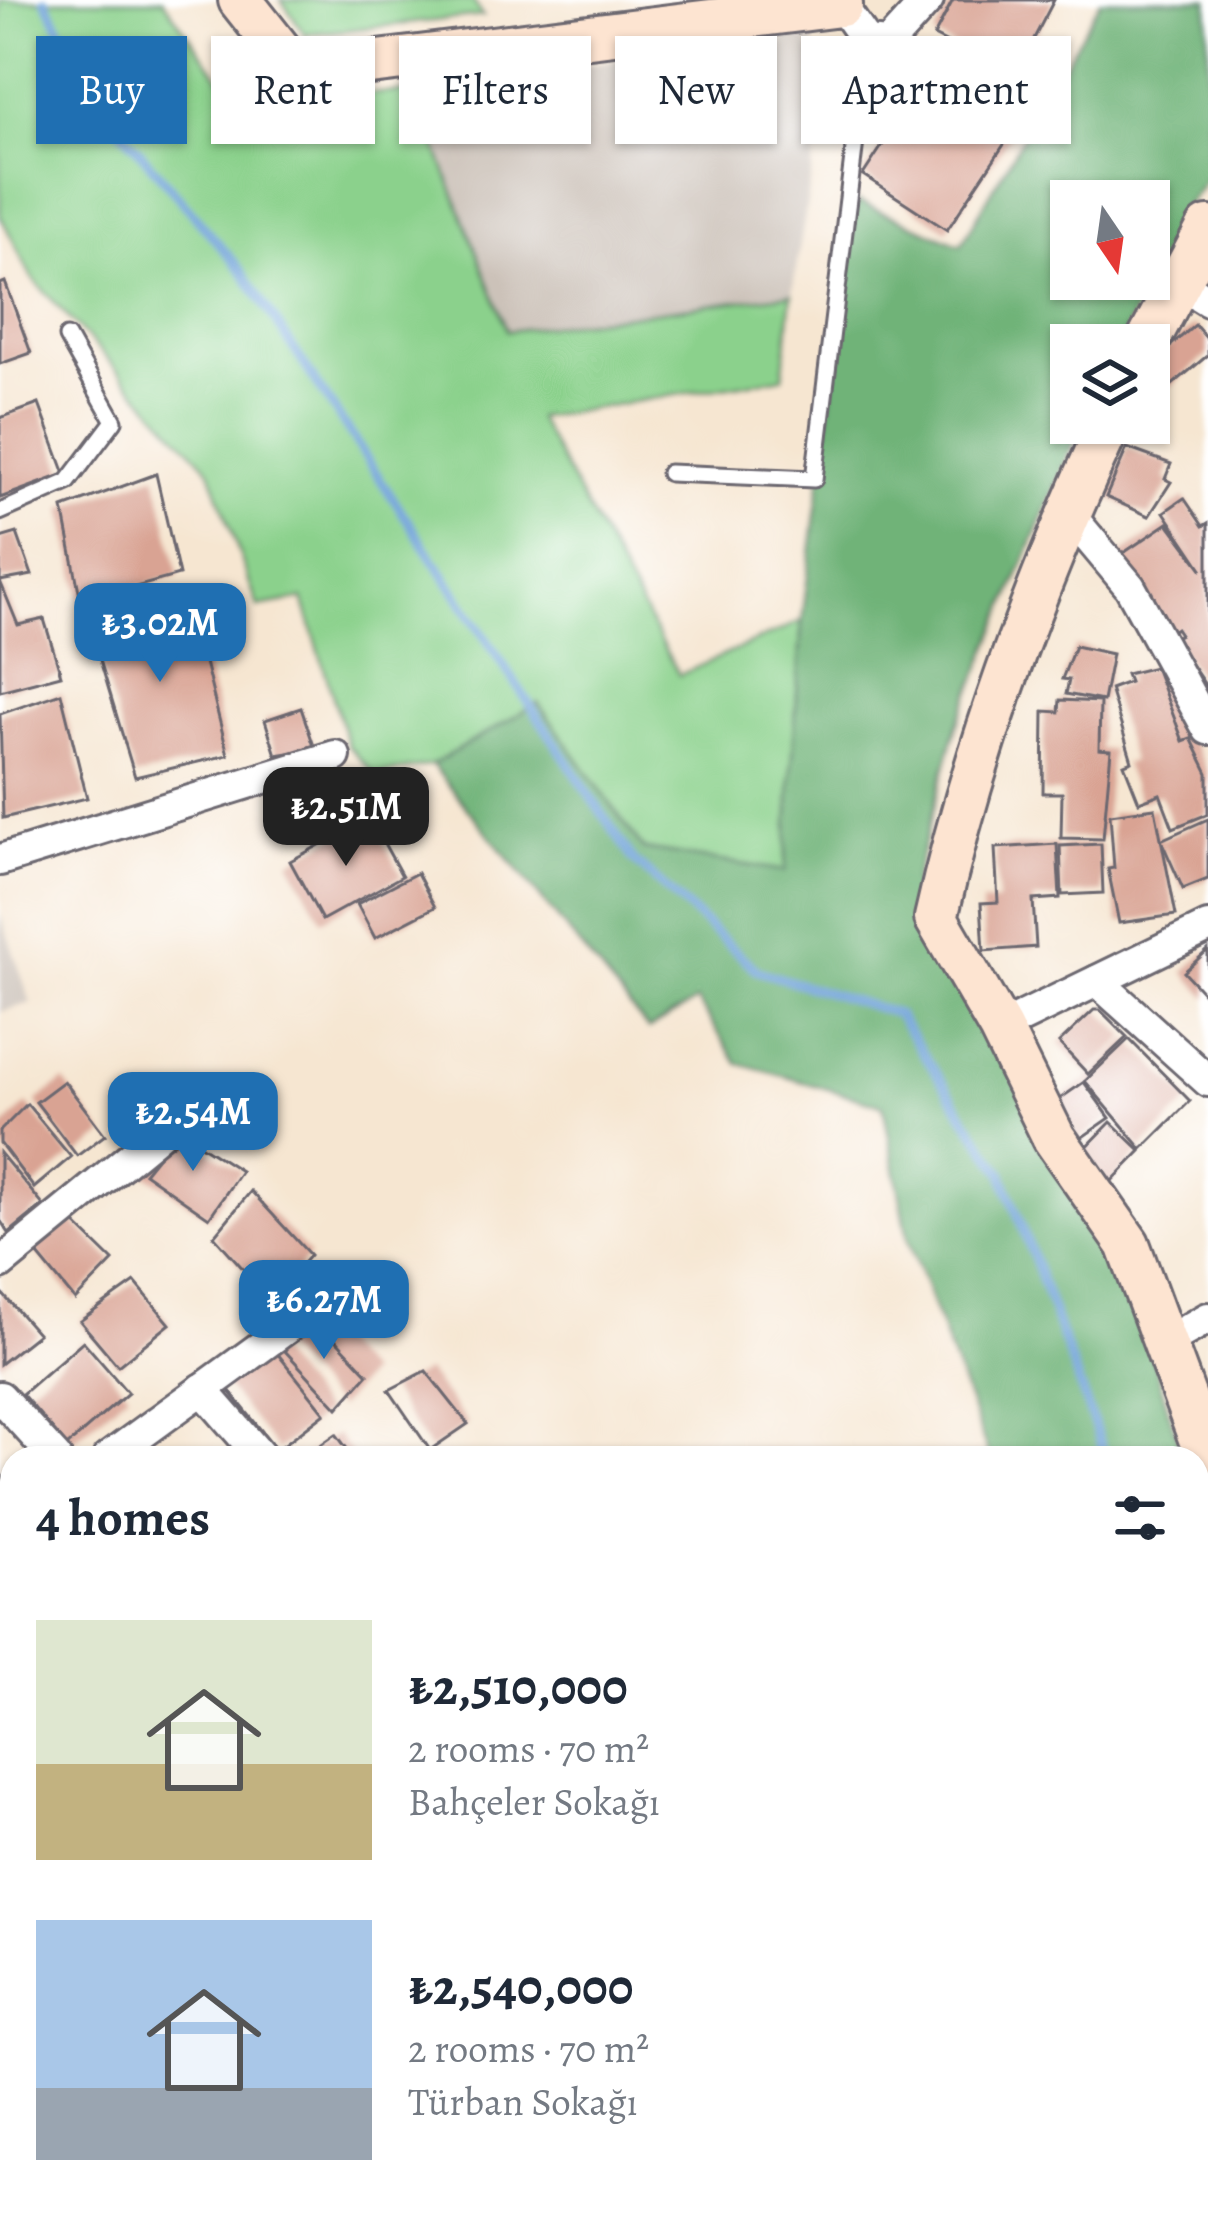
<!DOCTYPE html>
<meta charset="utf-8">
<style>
:root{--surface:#fff;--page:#f6f6f7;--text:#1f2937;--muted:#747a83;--accent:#1f6fb2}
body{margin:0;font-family:Alegreya,serif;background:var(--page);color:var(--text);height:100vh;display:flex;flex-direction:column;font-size:45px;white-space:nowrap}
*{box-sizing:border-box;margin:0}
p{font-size:39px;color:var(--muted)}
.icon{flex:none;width:66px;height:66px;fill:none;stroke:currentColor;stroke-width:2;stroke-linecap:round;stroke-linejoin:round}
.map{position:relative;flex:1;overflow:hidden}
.side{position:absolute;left:0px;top:1446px;width:1209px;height:768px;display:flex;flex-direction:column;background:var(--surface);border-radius:36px 36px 0 0;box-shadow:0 3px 9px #0004}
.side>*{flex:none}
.hud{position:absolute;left:36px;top:36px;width:1137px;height:108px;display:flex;gap:24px}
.needle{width:78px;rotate:167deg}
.buttons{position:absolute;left:1050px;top:180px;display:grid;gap:24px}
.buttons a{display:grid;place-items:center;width:120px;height:120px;border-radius:0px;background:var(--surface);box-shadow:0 3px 9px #0004;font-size:60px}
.price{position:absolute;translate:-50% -102px;padding:0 27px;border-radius:24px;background:var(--accent);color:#fff;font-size:39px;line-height:78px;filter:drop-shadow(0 3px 6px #0008)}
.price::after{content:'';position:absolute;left:50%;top:72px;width:36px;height:27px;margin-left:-18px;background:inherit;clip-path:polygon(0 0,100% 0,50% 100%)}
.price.current{background:#222;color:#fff}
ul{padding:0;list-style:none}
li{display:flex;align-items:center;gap:36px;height:300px;padding:0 36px}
li span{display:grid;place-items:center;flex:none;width:336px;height:240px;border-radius:0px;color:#555}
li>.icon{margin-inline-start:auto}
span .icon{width:144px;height:144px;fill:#fffc;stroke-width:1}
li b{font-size:51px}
h2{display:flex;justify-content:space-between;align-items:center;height:144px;padding:0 36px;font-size:51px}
.chip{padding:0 42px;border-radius:0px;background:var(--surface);box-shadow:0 3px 9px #0004;font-size:42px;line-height:108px}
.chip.current{background:var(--accent);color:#fff}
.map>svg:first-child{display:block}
.industrial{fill:#ccc2b9}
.green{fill:#8bd18c;stroke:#567a64;stroke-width:3}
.forest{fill:#70b378;stroke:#496a5a;stroke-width:3;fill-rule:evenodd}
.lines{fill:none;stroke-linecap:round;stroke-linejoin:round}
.stream{stroke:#6a9fd7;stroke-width:9}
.building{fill:#d9a393}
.lane-casing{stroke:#6c6770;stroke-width:21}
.street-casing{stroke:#6c6770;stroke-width:36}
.secondary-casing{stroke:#6c6770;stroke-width:48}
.lane{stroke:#fff;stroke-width:15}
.street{stroke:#fff;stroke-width:30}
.secondary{stroke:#fde4d1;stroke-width:42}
</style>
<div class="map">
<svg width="1208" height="2214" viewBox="0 0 1208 2214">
<rect width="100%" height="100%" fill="#fff"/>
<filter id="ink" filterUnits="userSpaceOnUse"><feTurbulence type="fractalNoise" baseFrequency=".00833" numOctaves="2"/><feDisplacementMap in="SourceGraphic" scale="24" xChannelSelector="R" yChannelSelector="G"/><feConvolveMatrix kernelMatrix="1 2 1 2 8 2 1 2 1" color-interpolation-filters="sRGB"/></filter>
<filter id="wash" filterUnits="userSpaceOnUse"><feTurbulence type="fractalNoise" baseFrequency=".004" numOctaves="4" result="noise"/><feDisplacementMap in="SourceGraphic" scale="48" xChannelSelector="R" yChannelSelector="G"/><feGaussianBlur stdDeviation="2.7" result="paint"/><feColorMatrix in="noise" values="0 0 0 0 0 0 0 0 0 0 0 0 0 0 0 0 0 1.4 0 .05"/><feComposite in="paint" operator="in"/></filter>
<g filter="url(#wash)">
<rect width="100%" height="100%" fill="#f6e6d1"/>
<g class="industrial">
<path d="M 813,29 L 818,135 L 792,294 L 507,331 L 415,91 Z"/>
<path d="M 0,913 L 31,1003 L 0,1012 Z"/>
</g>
<g class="green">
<path d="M 0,0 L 163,0 L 243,110 L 296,98 L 415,91 L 507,331 L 792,294 L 783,377 L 537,418 L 679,675 L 802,621 L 785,871 L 643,849 L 538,704 L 432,765 L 375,775 L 348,746 L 303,599 L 258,607 L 210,470 L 32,278 L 0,215 Z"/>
<path d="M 281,0 L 472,0 L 483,16 L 305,34 Z"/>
</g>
<g class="forest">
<path d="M 1101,0 L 1208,0 L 1208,177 L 1182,211 L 1119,345 L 1071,345 L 1071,423 L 1082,423 L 956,727 L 914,881 L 927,938 L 1120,1250 L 1183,1458 L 990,1458 L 909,1243 L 883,1105 L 738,1063 L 697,1001 L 648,1029 L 432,765 L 538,703 L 643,849 L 785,871 L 802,621 L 857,201 L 961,245 ZM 1071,201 L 1149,201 L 1149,279 L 1071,279 Z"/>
<path d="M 1208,1712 L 1208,1867 L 1197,1878 L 1197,1741 Z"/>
<path d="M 371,2202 L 497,2202 L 547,2214 L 371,2214 Z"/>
<path d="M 693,2202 L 813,2202 L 807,2214 L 682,2214 Z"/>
</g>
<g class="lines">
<path class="stream" d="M 45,0 L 104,110 L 242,271 L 633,860 L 758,971 L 897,1014 L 1002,1172 L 1106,1458"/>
</g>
<g id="blocks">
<g class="building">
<path d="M 953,0 L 1054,0 L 1014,77 L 934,36 Z"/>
<path d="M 932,70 L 1017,125 L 947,230 L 863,175 Z"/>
<path d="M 5,282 L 31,353 L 0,364 L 0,284 Z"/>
<path d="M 1195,325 L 1208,340 L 1208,355 L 1170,387 L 1150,363 Z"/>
<path d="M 39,404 L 65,474 L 0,498 L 0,418 Z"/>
<path d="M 1127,448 L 1171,464 L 1165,479 L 1171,482 L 1149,516 L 1106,497 Z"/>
<path d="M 156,474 L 179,575 L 81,602 L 63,508 Z"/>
<path d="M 1184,498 L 1203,526 L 1208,523 L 1208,689 L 1173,638 L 1180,634 L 1176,628 L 1169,633 L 1119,556 L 1168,523 L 1203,570 L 1164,512 Z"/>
<path d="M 17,533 L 32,575 L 0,581 L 18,625 L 44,619 L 61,675 L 0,691 L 0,538 Z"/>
<path d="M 188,594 L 228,755 L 135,777 L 88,620 Z"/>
<path d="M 1075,646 L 1112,654 L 1103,701 L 1066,694 L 1069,680 L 1062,679 Z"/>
<path d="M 1155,667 L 1183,741 L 1191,738 L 1208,773 L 1208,814 L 1173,828 L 1160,794 L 1139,802 L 1124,764 L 1132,761 L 1110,689 L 1129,682 L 1126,674 Z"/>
<path d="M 61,693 L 87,798 L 3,818 L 0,714 Z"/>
<path d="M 1060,700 L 1100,702 L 1099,749 L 1111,750 L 1103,839 L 1061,838 L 1062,793 L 1043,793 L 1044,711 L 1059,712 Z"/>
<path d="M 301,708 L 315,749 L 276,755 L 265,720 Z"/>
<path d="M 1155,808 L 1176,915 L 1119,923 L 1108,869 L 1114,868 L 1110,814 Z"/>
<path d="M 370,818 L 402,876 L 322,920 L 290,861 Z"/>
<path d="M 1208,819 L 1208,879 L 1183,889 L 1161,840 Z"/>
<path d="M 1057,844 L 1060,898 L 1033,900 L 1036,947 L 984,951 L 981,903 L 998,902 L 995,848 Z"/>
<path d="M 1101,844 L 1103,893 L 1062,895 L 1060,846 Z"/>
<path d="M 417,873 L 435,907 L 375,938 L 357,904 Z"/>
<path d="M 1208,950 L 1208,998 L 1184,972 Z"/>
<path d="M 1094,1010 L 1100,1010 L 1127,1037 L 1088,1074 L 1059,1043 Z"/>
<path d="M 1129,1039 L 1190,1101 L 1142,1149 L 1085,1081 Z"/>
<path d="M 64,1081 L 105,1135 L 77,1156 L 36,1102 Z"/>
<path d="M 1084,1082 L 1110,1118 L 1074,1143 L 1048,1107 Z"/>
<path d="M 27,1104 L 71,1157 L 34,1188 L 0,1143 L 0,1131 Z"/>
<path d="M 1111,1122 L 1141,1151 L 1104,1189 L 1074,1160 Z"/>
<path d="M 178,1131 L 241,1171 L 209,1218 L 144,1173 Z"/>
<path d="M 0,1153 L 43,1205 L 9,1233 L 0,1220 Z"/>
<path d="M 251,1191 L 310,1255 L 271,1300 L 214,1236 Z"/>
<path d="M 66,1215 L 113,1261 L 75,1300 L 33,1249 Z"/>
<path d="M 135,1282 L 170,1324 L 118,1366 L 80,1321 Z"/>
<path d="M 0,1291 L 38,1334 L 0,1364 Z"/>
<path d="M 323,1326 L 368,1374 L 338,1408 L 273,1338 Z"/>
<path d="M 83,1341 L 128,1393 L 67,1446 L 22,1394 Z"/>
<path d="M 273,1348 L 325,1413 L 277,1450 L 225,1385 Z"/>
<path d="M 426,1371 L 468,1424 L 430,1450 L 389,1390 Z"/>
<path d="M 336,1434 L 354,1458 L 302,1458 Z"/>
<path d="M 0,1473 L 12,1490 L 12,1581 L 0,1589 Z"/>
<path d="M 12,1651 L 12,1703 L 0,1686 L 0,1659 Z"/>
<path d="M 0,1783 L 12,1801 L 0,1810 Z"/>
<path d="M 12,1861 L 12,1890 L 0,1875 Z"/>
<path d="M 0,1914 L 12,1929 L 12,1939 L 0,1948 Z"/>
<path d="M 1202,1971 L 1208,1976 L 1204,2030 L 1197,2025 L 1197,1973 Z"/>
<path d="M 0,2103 L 12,2113 L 12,2163 L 0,2154 Z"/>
<path d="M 1197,2133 L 1208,2142 L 1208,2214 L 1197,2214 L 1183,2202 L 1197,2202 Z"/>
<path d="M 1033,2202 L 1053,2202 L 1062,2213 L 1068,2207 L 1074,2214 L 1019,2214 Z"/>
</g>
</g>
</g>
<g filter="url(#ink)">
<use href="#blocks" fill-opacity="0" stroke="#6c6770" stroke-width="3"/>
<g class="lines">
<defs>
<g id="lane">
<path d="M 669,473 L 814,479 L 867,42"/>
<path d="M 0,512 L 68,482 L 114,421 L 67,337"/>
</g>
<g id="street">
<path d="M 841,5 L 867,42 L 888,44 L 928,0"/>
<path d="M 1176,281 L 1208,301"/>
<path d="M 1068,513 L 1130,587 L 1208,729"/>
<path d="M 0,860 L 335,756"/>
<path d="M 1097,981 L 1208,1081"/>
<path d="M 1000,1028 L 1208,927"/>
<path d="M 0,1264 L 183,1114"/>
<path d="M 1167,1341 L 1208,1318"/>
<path d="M 202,1389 L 262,1458"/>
<path d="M 0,1397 L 56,1458"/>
<path d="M 108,1458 L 343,1287"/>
<path d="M 0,1734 L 12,1750"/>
<path d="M 0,2000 L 12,2013"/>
<path d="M 0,2085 L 12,2072"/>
<path d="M 1197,2087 L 1208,2074"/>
<path d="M 562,2202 L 597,2214"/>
<path d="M 960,2202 L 970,2214"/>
<path d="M 115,2214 L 120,2202"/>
<path d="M 662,2214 L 672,2202"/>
</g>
<g id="secondary">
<path d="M 240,0 L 297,72 L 841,5 L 840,0"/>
<path d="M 1146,345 L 1208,228"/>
<path d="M 1110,423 C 1036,582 974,747 936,918 L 1000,1028 L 1054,1138 L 1128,1244 L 1201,1441 L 1208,1506"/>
<path d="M 1197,1697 L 1208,1664"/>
<path d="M 828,2214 L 830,2202"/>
</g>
</defs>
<use href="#lane" class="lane-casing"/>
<use href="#street" class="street-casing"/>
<use href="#secondary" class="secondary-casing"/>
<use href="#lane" class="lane"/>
<use href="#street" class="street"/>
<use href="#secondary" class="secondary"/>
</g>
</g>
</svg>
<div class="buttons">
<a><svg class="needle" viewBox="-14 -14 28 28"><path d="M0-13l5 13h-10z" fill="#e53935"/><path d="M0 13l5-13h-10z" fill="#747a83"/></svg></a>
<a><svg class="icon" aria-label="layers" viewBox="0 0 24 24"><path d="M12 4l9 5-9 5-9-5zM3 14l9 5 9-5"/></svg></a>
</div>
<b class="price" style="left:160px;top:685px">₺3.02M</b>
<b class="price current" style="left:346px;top:869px">₺2.51M</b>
<b class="price" style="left:193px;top:1174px">₺2.54M</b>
<b class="price" style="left:324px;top:1362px">₺6.27M</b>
<div class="hud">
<a class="chip current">Buy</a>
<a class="chip">Rent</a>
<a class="chip">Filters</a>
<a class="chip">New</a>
<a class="chip">Apartment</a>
</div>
<section class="side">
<h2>4 homes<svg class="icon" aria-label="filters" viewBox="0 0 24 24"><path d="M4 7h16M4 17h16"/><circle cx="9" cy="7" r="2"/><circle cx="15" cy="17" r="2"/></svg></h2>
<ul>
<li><span style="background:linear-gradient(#dfe7d0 60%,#c2b280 0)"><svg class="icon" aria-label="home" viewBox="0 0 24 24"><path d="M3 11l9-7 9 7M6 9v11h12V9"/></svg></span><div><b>₺2,510,000</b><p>2 rooms · 70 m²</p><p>Bahçeler Sokağı</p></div></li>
<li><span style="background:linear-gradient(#a9c7e8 70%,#9aa5b1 0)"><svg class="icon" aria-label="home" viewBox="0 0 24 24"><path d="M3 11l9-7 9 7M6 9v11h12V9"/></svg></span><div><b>₺2,540,000</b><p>2 rooms · 70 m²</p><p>Türban Sokağı</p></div></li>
</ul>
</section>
</div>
